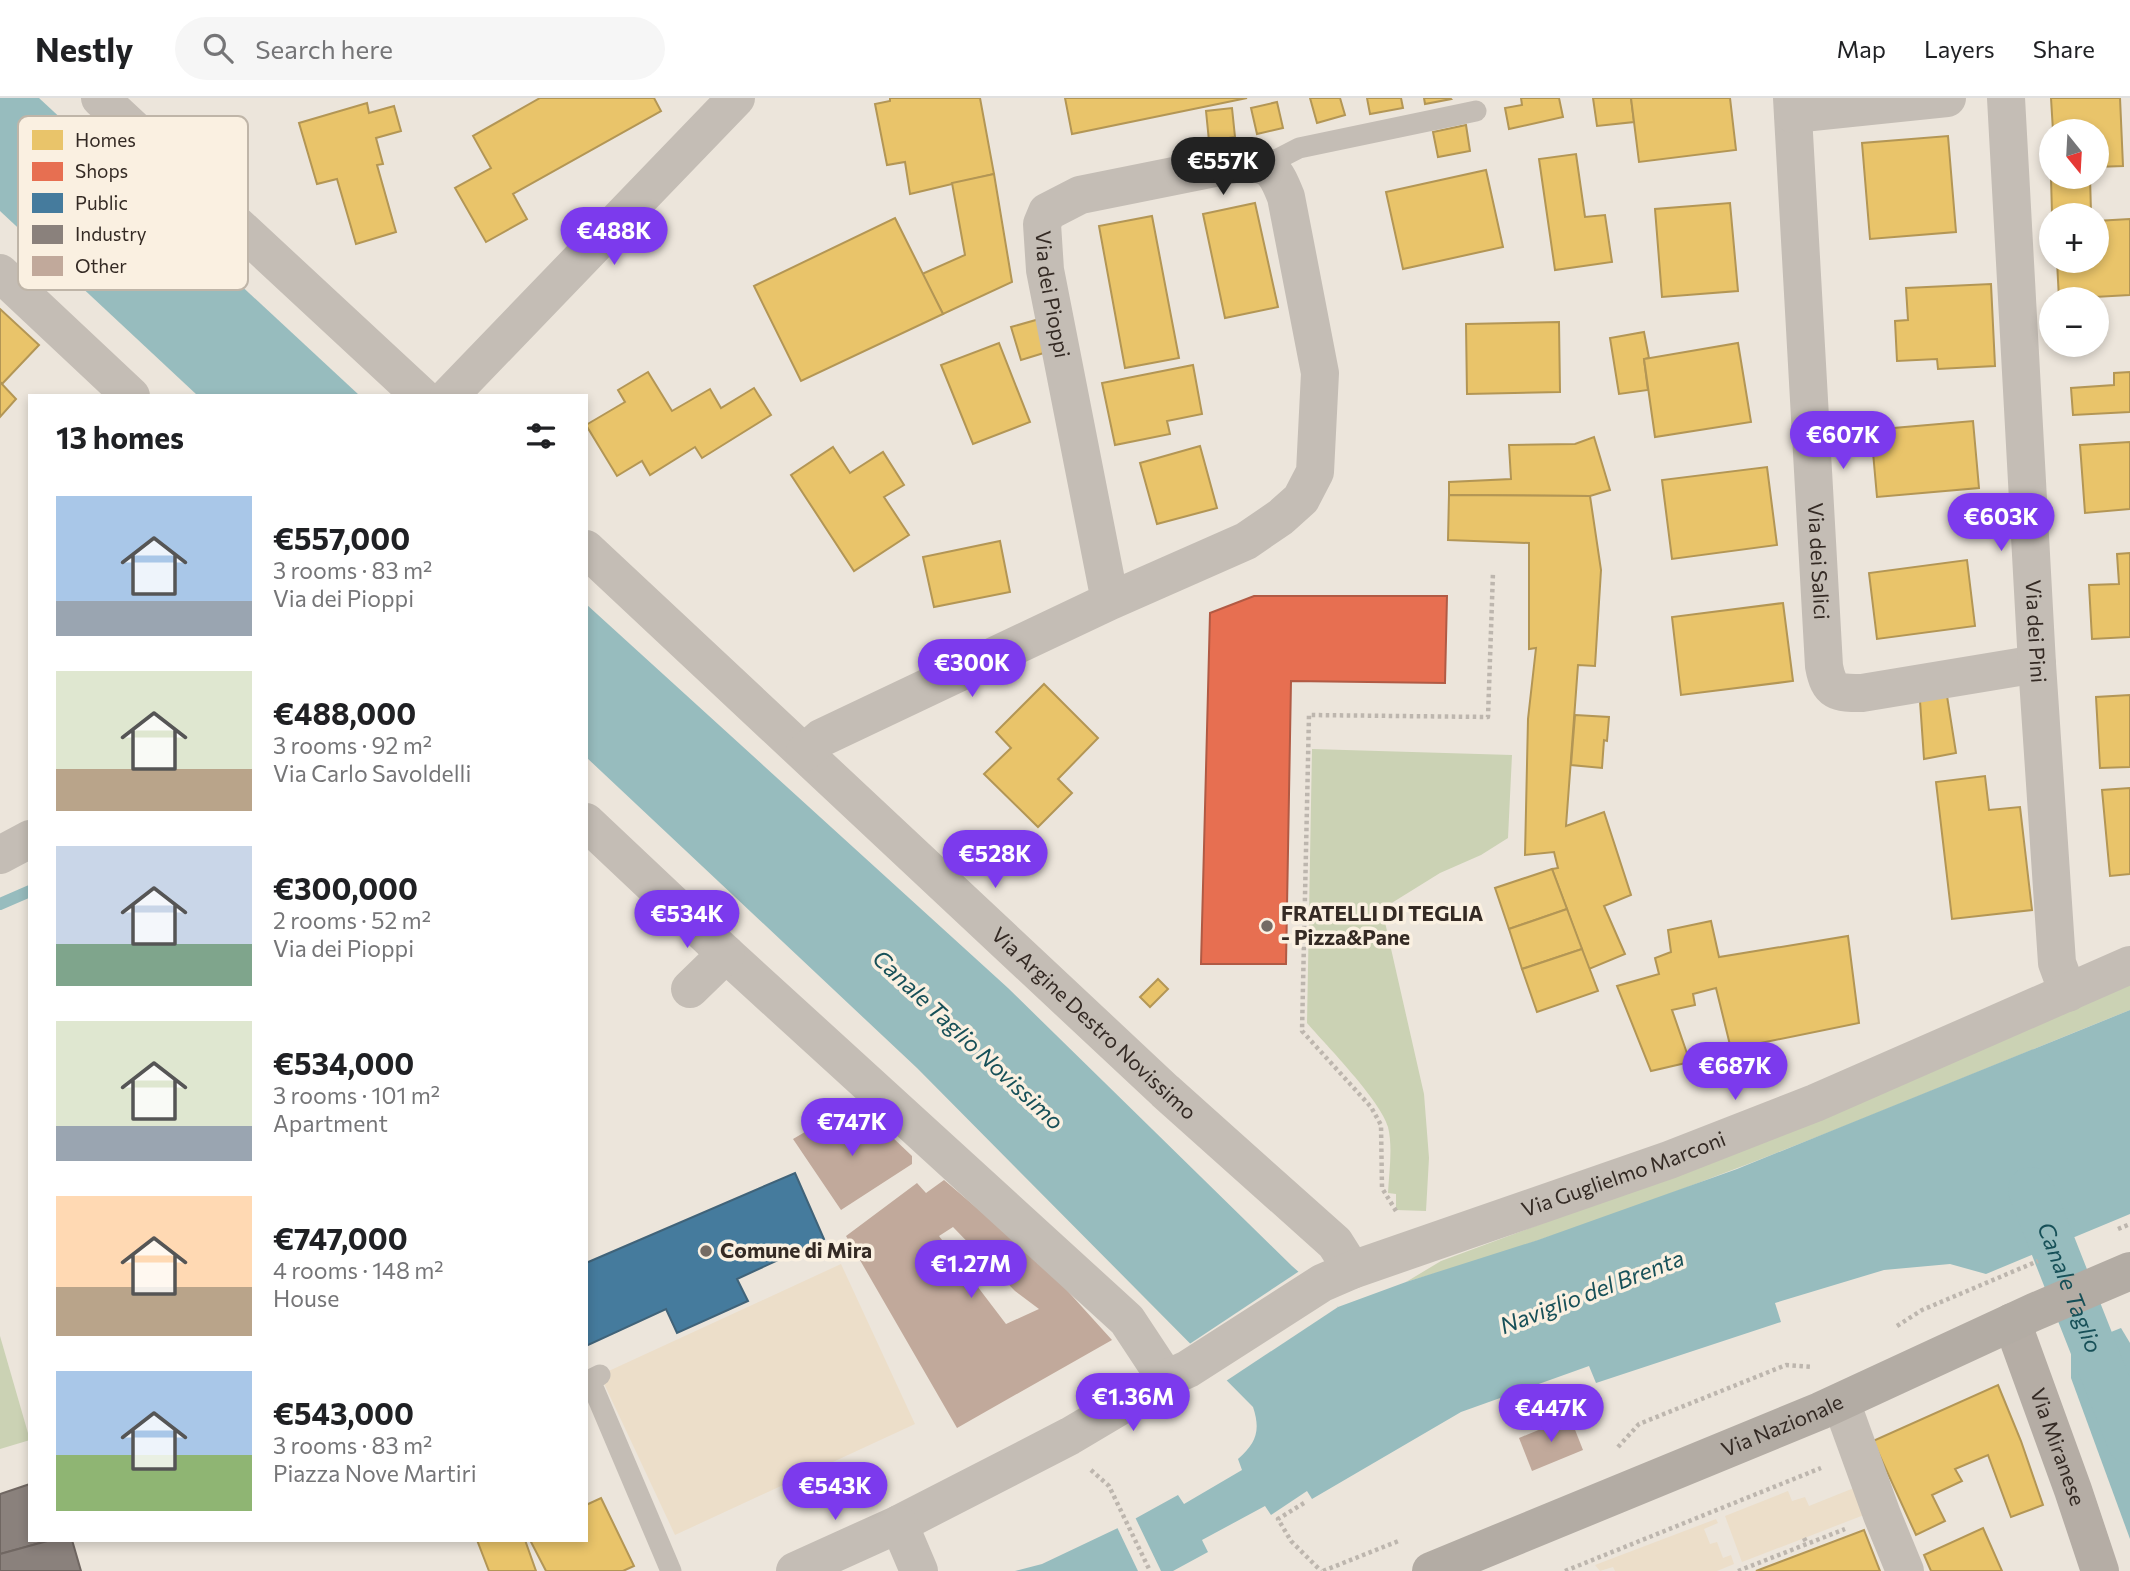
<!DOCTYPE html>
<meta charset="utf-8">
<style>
:root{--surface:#fff;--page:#f6f6f6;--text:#202124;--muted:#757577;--line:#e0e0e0;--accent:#7c3aed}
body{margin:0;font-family:Commissioner,sans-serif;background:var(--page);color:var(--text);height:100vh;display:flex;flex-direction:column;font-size:26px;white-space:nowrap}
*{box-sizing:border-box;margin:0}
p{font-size:23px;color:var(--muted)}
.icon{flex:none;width:38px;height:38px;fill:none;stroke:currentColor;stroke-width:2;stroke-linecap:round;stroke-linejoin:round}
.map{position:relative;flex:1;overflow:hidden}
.drawer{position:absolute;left:28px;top:296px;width:560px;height:1148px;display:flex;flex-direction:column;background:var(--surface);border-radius:0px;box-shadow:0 4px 10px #0003}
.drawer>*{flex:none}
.needle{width:46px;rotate:162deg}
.buttons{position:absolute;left:2039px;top:21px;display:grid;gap:14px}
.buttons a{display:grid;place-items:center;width:70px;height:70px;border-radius:50%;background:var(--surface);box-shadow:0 4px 10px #0003;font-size:35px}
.price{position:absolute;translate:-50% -60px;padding:0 16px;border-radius:24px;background:var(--accent);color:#fff;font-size:23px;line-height:46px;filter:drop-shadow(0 2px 4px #0008)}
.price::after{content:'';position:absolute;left:50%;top:42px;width:21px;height:16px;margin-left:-10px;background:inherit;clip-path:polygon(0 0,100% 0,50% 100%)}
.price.active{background:#222;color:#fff}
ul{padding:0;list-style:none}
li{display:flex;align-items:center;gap:21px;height:175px;padding:0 28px}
li span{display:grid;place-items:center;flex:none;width:196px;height:140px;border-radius:0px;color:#555}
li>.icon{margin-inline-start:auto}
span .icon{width:84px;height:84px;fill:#fffc;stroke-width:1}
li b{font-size:30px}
h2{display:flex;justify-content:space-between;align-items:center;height:84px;padding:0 28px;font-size:30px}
header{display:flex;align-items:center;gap:42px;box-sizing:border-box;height:98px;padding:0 35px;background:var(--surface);border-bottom:2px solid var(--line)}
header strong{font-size:33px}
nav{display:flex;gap:38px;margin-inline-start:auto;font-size:24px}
.search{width:490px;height:63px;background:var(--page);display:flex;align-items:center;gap:18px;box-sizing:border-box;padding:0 24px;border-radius:38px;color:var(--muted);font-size:26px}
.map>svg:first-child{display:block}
.green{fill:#cbd2b4}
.plaza{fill:#ecdec9}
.water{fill:#97bcbe}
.pier{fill:#ece5db}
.homes{fill:#e9c46a;stroke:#b39655;stroke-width:2}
.shops{fill:#e76f51;stroke:#b15a44;stroke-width:2}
.public{fill:#457b9d;stroke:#406379;stroke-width:2}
.industry{fill:#8a817c;stroke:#706762;stroke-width:2}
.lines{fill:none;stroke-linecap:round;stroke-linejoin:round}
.stream{stroke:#97bcbe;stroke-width:12}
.canal{stroke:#97bcbe;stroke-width:46}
.building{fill:#c1a99b;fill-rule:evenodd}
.path{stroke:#bdb6ae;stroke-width:4.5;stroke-dasharray:3.5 3.5;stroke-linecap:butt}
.service{stroke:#c4bdb5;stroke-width:21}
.minor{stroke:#c4bdb5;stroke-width:38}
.tertiary{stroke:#c4bdb5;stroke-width:38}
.secondary{stroke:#b5ada5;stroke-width:38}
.primary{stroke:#b3aca4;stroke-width:38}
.poi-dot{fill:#746b64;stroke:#faf0e1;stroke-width:2.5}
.labels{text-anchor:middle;stroke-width:7;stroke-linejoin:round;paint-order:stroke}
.street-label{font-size:21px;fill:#342a24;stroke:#faf0e1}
.poi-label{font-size:21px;font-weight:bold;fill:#342a24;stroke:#faf0e1;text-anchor:start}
.water-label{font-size:23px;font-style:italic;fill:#175058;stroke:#faf0e1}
.key{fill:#faf0e1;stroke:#bfb5a8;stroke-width:2}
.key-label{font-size:19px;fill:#342a24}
</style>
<header>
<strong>Nestly</strong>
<div class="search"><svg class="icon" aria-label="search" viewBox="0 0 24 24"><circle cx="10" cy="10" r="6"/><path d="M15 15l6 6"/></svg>Search here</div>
<nav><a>Map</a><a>Layers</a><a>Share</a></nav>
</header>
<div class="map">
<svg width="2130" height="1473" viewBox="0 0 2130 1473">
<rect width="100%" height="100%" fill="#ece5db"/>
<g class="green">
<path d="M 1312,651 L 1512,657 L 1508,740 L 1481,757 L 1440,775 L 1382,811 L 1424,996 L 1429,1060 L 1426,1113 L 1396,1112 L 1396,1096 L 1388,1095 C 1389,1074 1393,1050 1388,1029 C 1381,1003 1327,948 1307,925 Z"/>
<path d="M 2130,885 L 2130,912 C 1891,1008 1653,1112 1406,1184 L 1441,1163 L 1756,1046 Z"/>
<path d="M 0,1238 L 30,1342 L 0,1351 Z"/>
</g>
<g class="plaza">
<path d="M 841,1166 L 915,1326 L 675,1437 L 600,1277 Z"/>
<path d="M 1854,1390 L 1864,1417 L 1742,1464 L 1725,1418 L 1788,1393 L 1792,1403 L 1805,1399 L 1809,1408 Z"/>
<path d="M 1716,1421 L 1718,1425 L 1704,1431 L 1710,1446 L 1717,1444 L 1723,1460 L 1731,1457 L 1734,1466 L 1717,1473 L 1615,1473 L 1613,1469 L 1600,1473 L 1595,1467 Z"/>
</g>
<g class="water">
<path d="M 0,0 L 39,0 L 359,297 L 197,297 L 0,113 Z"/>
<path d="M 586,506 L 1008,890 L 1292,1168 L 1338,1209 L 1406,1184 L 1538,1142 L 1737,1071 L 2130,912 L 2130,1116 L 1986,1176 L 1950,1166 L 1884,1172 L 1775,1205 L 1781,1224 L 1596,1285 L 1589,1268 L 1461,1314 L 1312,1401 L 1307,1393 L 1271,1417 L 1265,1408 L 1202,1442 L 1208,1454 L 1173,1473 L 1015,1473 L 1042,1466 L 1120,1429 L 1178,1397 L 1184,1406 L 1242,1372 L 1238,1361 C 1256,1345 1261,1333 1253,1309 L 917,970 L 586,659 Z"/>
<path d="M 2121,1230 L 2130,1245 L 2130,1441 L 2071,1280 L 2071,1250 Z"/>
</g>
<g class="pier">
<path d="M 1301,1172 L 1331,1198 L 1338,1209 L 1226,1283 L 1188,1247 Z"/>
<path d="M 1134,1417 L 1161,1473 L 1138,1473 L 1116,1427 Z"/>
</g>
<g class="homes">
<path d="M 540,0 L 654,0 L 661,13 L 513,96 L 527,121 L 486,144 L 455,90 L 491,70 L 473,38 Z"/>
<path d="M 890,0 L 980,0 L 994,76 L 910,96 L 905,64 L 887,67 L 875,6 L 890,3 Z"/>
<path d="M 1065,0 L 1247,0 L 1072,36 Z"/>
<path d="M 1310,0 L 1340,0 L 1345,17 L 1317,25 Z"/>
<path d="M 1367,0 L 1401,0 L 1403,10 L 1370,16 Z"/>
<path d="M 1424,0 L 1450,0 L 1451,1 L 1425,6 Z"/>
<path d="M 1521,0 L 1559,0 L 1563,19 L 1509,31 L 1505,10 L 1522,7 Z"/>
<path d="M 1593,0 L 1631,0 L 1634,24 L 1597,28 Z"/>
<path d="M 1631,0 L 1730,0 L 1736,52 L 1639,64 Z"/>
<path d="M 2051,0 L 2120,0 L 2123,68 L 2096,69 L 2096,33 L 2053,33 Z"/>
<path d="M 1277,4 L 1283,30 L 1257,36 L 1251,10 Z"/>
<path d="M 367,5 L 369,15 L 394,8 L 401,33 L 376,40 L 383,66 L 377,67 L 396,134 L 356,146 L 337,81 L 317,86 L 299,25 Z"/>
<path d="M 1232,10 L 1235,39 L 1209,43 L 1206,13 Z"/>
<path d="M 1466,27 L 1470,53 L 1438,59 L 1433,34 Z"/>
<path d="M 1948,38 L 1956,134 L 1870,141 L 1862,45 Z"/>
<path d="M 1576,56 L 1585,119 L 1605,117 L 1612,164 L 1555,172 L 1539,61 Z"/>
<path d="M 1486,72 L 1503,149 L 1403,171 L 1386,94 Z"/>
<path d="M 994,76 L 1012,184 L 943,216 L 922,176 L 965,157 L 952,85 Z"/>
<path d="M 2090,79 L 2091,115 L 2052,116 L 2051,80 Z"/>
<path d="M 1255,105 L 1278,209 L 1225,220 L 1203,116 Z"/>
<path d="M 1730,105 L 1738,193 L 1662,199 L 1655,111 Z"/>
<path d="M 1152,118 L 1179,260 L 1125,270 L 1099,128 Z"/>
<path d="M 895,120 L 943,216 L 801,283 L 754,188 Z"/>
<path d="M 2130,121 L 2130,197 L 2059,201 L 2057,163 L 2096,163 L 2096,123 Z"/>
<path d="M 1991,186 L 1995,268 L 1938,271 L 1937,261 L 1897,263 L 1895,223 L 1908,222 L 1906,190 Z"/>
<path d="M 0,211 L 39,247 L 2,286 L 0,284 Z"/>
<path d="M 1050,218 L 1060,250 L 1021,262 L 1011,229 Z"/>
<path d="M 1559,224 L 1560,294 L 1467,296 L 1466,226 Z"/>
<path d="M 1644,234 L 1649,260 L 1644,261 L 1648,292 L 1619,296 L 1610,240 Z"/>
<path d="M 999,245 L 1030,324 L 973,346 L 941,267 Z"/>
<path d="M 1738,245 L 1751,324 L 1655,339 L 1644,261 Z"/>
<path d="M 1193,267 L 1202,316 L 1167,323 L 1170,336 L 1115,347 L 1102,285 Z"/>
<path d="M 648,274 L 672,313 L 710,291 L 721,310 L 754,290 L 771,317 L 702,360 L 695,349 L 650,377 L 642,363 L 617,378 L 586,327 L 625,304 L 618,292 Z"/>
<path d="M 2130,274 L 2130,314 L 2073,317 L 2071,290 L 2114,287 L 2114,275 Z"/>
<path d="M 0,284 L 16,301 L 0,319 Z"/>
<path d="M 1973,323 L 1979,390 L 1877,399 L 1871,332 Z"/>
<path d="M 1594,339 L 1610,392 L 1590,398 L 1449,397 L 1449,384 L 1511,381 L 1509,347 L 1575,346 Z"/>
<path d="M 2130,344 L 2130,411 L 2085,415 L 2080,347 Z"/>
<path d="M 1200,348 L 1217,410 L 1157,426 L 1140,365 Z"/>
<path d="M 833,349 L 850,375 L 883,354 L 904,387 L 884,399 L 909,437 L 854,473 L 791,377 Z"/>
<path d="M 1767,369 L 1777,447 L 1672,461 L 1662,382 Z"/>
<path d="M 1449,397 L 1590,398 L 1601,472 L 1595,568 L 1578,567 L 1566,728 L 1604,714 L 1631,797 L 1604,808 L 1625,856 L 1589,871 L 1552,771 L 1558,770 L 1554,754 L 1525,757 L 1528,621 L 1536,550 L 1529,551 L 1529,445 L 1448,442 Z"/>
<path d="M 1000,443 L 1010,494 L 934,509 L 923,459 Z"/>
<path d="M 2130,455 L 2130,539 L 2092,541 L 2089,487 L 2119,486 L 2117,456 Z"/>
<path d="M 1967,462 L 1975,528 L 1877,541 L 1869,475 Z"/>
<path d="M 1783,505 L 1793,583 L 1681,597 L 1672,519 Z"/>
<path d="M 1044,586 L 1098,640 L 1058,681 L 1072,695 L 1038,729 L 984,676 L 1011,650 L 996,634 Z"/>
<path d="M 2130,597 L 2130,669 L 2100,670 L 2096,599 Z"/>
<path d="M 1947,598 L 1956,655 L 1924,661 L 1920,603 Z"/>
<path d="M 1575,617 L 1609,619 L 1607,643 L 1604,642 L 1602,670 L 1571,667 Z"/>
<path d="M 1985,678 L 1989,712 L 2020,709 L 2032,812 L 1952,821 L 1936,684 Z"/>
<path d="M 2130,690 L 2130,776 L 2110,778 L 2102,692 Z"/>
<path d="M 1552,771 L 1567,811 L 1509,831 L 1495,790 Z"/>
<path d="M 1567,811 L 1582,851 L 1522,871 L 1509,831 Z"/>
<path d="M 1711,823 L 1719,859 L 1848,838 L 1859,925 L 1731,951 L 1716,890 L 1693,896 L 1695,907 L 1672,912 L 1690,964 L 1651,973 L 1617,888 L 1659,876 L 1655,860 L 1671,854 L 1668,832 Z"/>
<path d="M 1582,851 L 1598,893 L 1537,914 L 1522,871 Z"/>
<path d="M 1158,881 L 1168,891 L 1150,909 L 1140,899 Z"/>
<path d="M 1998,1287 L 2021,1343 L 2043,1407 L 2011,1419 L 1988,1357 L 1955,1371 L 1962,1383 L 1932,1397 L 1945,1423 L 1916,1437 L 1873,1343 Z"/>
<path d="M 601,1400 L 634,1468 L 623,1473 L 546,1473 L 530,1442 L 586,1442 L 586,1407 Z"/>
<path d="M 1983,1430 L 2002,1473 L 1931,1473 L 1924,1457 Z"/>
<path d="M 1864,1432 L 1880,1473 L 1756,1473 Z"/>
<path d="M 477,1442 L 525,1442 L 536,1473 L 489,1473 Z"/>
</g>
<path class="shops" d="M 1254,498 L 1447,498 L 1445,585 L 1291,583 L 1286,866 L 1201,866 L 1210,515 Z"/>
<path class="public" d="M 795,1075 L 824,1141 L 737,1181 L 748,1203 L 677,1235 L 666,1211 L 586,1248 L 586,1165 Z"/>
<g class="industry">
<path d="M 30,1386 L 30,1442 L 51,1442 L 0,1456 L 0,1396 Z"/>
<path d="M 51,1442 L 72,1442 L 81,1473 L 0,1473 L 0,1456 Z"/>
</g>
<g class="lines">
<path class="stream" d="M 0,806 L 30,793"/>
<path class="canal" id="s1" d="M 2031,1092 L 2130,1343"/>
</g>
<g class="building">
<path d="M 834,1017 L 847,1036 L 870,1018 L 912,1058 L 912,1066 L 841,1112 L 793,1041 Z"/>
<path d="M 944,1082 L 1044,1167 L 1112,1242 L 957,1330 L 846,1138 L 917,1085 L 926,1095 ZM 953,1129 L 1015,1193 L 1039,1211 L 1006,1226 L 939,1138 Z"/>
<path d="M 1570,1319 L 1583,1352 L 1532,1373 L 1519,1340 Z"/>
</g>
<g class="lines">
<g class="path">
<path d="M 1396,1113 L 1382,1090 L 1381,1027 L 1371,1009 L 1302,933 L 1309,617 L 1488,619 L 1493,474"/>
<path d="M 2118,1131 L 2130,1126"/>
<path d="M 1897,1228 L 1922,1212 L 2038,1163"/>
<path d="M 1618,1349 L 1639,1326 L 1786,1267 L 1812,1269"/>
<path d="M 1091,1372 L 1109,1388 L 1150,1473"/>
<path d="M 814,1373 L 833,1411"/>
<path d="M 1304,1405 L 1278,1421 L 1291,1443 L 1321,1473"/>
<path d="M 1804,1440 L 1807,1446"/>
<path d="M 1323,1473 L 1401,1442"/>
<path d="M 1565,1473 L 1821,1370"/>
<path d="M 1738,1473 L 1845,1431"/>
</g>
<g class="service">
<path d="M 1266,67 L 1299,50 L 1476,13"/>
<path d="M 600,1277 L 590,1282 L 671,1473"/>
</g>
<g class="minor">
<path d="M 100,0 L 421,298"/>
<path id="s2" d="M 1792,0 L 1824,568 C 1829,595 1837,595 1862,595 L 2037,566"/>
<path id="s3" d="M 2006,0 L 2037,566 L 2057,865 L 2068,895"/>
<path d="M 1793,16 L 1947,0"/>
<path d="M 0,175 L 131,298"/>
<path d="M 449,298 L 736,0"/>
<path id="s4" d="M 586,451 L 1165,993 L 1335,1145 L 1352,1172"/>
<path id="s5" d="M 805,654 L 821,640 L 1110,503 L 1246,443 L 1281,419 L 1301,401 L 1315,374 L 1320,275 L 1286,99 C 1275,71 1270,64 1239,65 L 1080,97 L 1047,114 L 1042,126 L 1045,172 L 1110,503"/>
<path d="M 586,724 L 726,856 L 1127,1222 L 1166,1281"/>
<path d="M 0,757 L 30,741"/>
<path d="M 690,891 L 726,856"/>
<path d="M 1841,1304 L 1882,1417 L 1905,1473"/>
<path id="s6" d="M 899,1426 L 1070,1338 L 1166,1281 L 1188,1271 L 1322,1185 L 1352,1172 L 1669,1062 L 1815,1005 L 2130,867"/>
</g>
<path class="tertiary" d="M 795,1473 L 899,1426 L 919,1473"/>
<path class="secondary" id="s7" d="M 2012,1224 L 2073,1392 L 2100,1473"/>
<path class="primary" id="s8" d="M 1431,1473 L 1820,1313 L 2034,1214 L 2130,1173"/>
</g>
<g class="poi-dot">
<circle cx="1267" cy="828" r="7"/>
<circle cx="706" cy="1153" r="7"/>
</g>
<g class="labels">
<g class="street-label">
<text dy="7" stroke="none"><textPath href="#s5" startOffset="1216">Via dei Pioppi</textPath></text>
<text dy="7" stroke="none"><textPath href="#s2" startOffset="464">Via dei Salici</textPath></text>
<text dy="7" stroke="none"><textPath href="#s3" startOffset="534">Via dei Pini</textPath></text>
<text dy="7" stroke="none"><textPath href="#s4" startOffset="695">Via Argine Destro Novissimo</textPath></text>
<text dy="7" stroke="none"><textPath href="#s6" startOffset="808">Via Guglielmo Marconi</textPath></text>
<text dy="7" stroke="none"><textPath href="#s8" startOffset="380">Via Nazionale</textPath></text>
<text dy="7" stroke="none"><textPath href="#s7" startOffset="133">Via Miranese</textPath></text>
</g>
<g class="poi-label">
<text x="1281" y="823">FRATELLI DI TEGLIA<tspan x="1281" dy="24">- Pizza&amp;Pane</tspan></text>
<text x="720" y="1160">Comune di Mira</text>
</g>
<g class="water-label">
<text transform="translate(968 942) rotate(43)" y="8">Canale Taglio Novissimo</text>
<text dy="8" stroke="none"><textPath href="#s1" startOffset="105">Canale Taglio</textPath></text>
<text transform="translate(1592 1194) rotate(-21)" y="8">Naviglio del Brenta</text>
</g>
</g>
<rect x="18" y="18" width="230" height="174" rx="10" class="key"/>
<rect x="32" y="32" width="31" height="20" fill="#e9c46a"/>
<rect x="32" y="64" width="31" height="19" fill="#e76f51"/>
<rect x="32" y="95" width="31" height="20" fill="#457b9d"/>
<rect x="32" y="127" width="31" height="19" fill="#8a817c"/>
<rect x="32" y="158" width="31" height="20" fill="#c1a99b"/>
<g class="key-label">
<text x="75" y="49">Homes</text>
<text x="75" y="80">Shops</text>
<text x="75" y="112">Public</text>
<text x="75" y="143">Industry</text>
<text x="75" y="175">Other</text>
</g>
</svg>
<div class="buttons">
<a><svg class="needle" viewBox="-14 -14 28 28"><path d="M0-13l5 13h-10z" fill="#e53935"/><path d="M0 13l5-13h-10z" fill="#757577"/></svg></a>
<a>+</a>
<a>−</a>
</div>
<b class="price active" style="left:1223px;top:99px">€557K</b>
<b class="price" style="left:614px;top:169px">€488K</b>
<b class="price" style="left:1843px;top:373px">€607K</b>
<b class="price" style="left:2001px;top:455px">€603K</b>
<b class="price" style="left:972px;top:601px">€300K</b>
<b class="price" style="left:995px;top:792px">€528K</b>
<b class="price" style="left:687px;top:852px">€534K</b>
<b class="price" style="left:1735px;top:1004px">€687K</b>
<b class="price" style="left:852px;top:1060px">€747K</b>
<b class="price" style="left:971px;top:1202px">€1.27M</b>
<b class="price" style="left:1133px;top:1335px">€1.36M</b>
<b class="price" style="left:1551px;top:1346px">€447K</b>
<b class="price" style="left:835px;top:1424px">€543K</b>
<section class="drawer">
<h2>13 homes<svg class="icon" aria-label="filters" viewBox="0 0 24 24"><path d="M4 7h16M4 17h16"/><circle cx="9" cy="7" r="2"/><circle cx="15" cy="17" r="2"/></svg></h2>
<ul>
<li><span style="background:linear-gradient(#a9c7e8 75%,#9aa5b1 0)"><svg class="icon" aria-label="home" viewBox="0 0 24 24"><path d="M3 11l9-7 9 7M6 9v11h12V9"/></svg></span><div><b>€557,000</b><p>3 rooms · 83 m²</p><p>Via dei Pioppi</p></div></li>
<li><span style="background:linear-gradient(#dfe7d0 70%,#b9a48a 0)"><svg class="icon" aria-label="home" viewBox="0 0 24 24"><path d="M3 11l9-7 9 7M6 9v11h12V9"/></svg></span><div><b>€488,000</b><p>3 rooms · 92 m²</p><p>Via Carlo Savoldelli</p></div></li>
<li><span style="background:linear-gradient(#c9d6e8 70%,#7fa58c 0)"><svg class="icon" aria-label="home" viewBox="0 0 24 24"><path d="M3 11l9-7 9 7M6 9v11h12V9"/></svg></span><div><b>€300,000</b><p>2 rooms · 52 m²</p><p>Via dei Pioppi</p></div></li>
<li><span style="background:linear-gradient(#dfe7d0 75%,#9aa5b1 0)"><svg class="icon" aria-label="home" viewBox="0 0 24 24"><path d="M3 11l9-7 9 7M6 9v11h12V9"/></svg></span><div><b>€534,000</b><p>3 rooms · 101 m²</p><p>Apartment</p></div></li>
<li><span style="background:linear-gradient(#ffd9b3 65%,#b9a48a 0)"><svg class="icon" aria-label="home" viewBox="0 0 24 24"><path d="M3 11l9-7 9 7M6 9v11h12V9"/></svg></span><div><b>€747,000</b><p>4 rooms · 148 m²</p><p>House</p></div></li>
<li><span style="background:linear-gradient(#a9c7e8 60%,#8fb573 0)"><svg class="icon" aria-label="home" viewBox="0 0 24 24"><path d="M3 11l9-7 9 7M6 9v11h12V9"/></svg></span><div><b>€543,000</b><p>3 rooms · 83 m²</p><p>Piazza Nove Martiri</p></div></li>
</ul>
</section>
</div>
